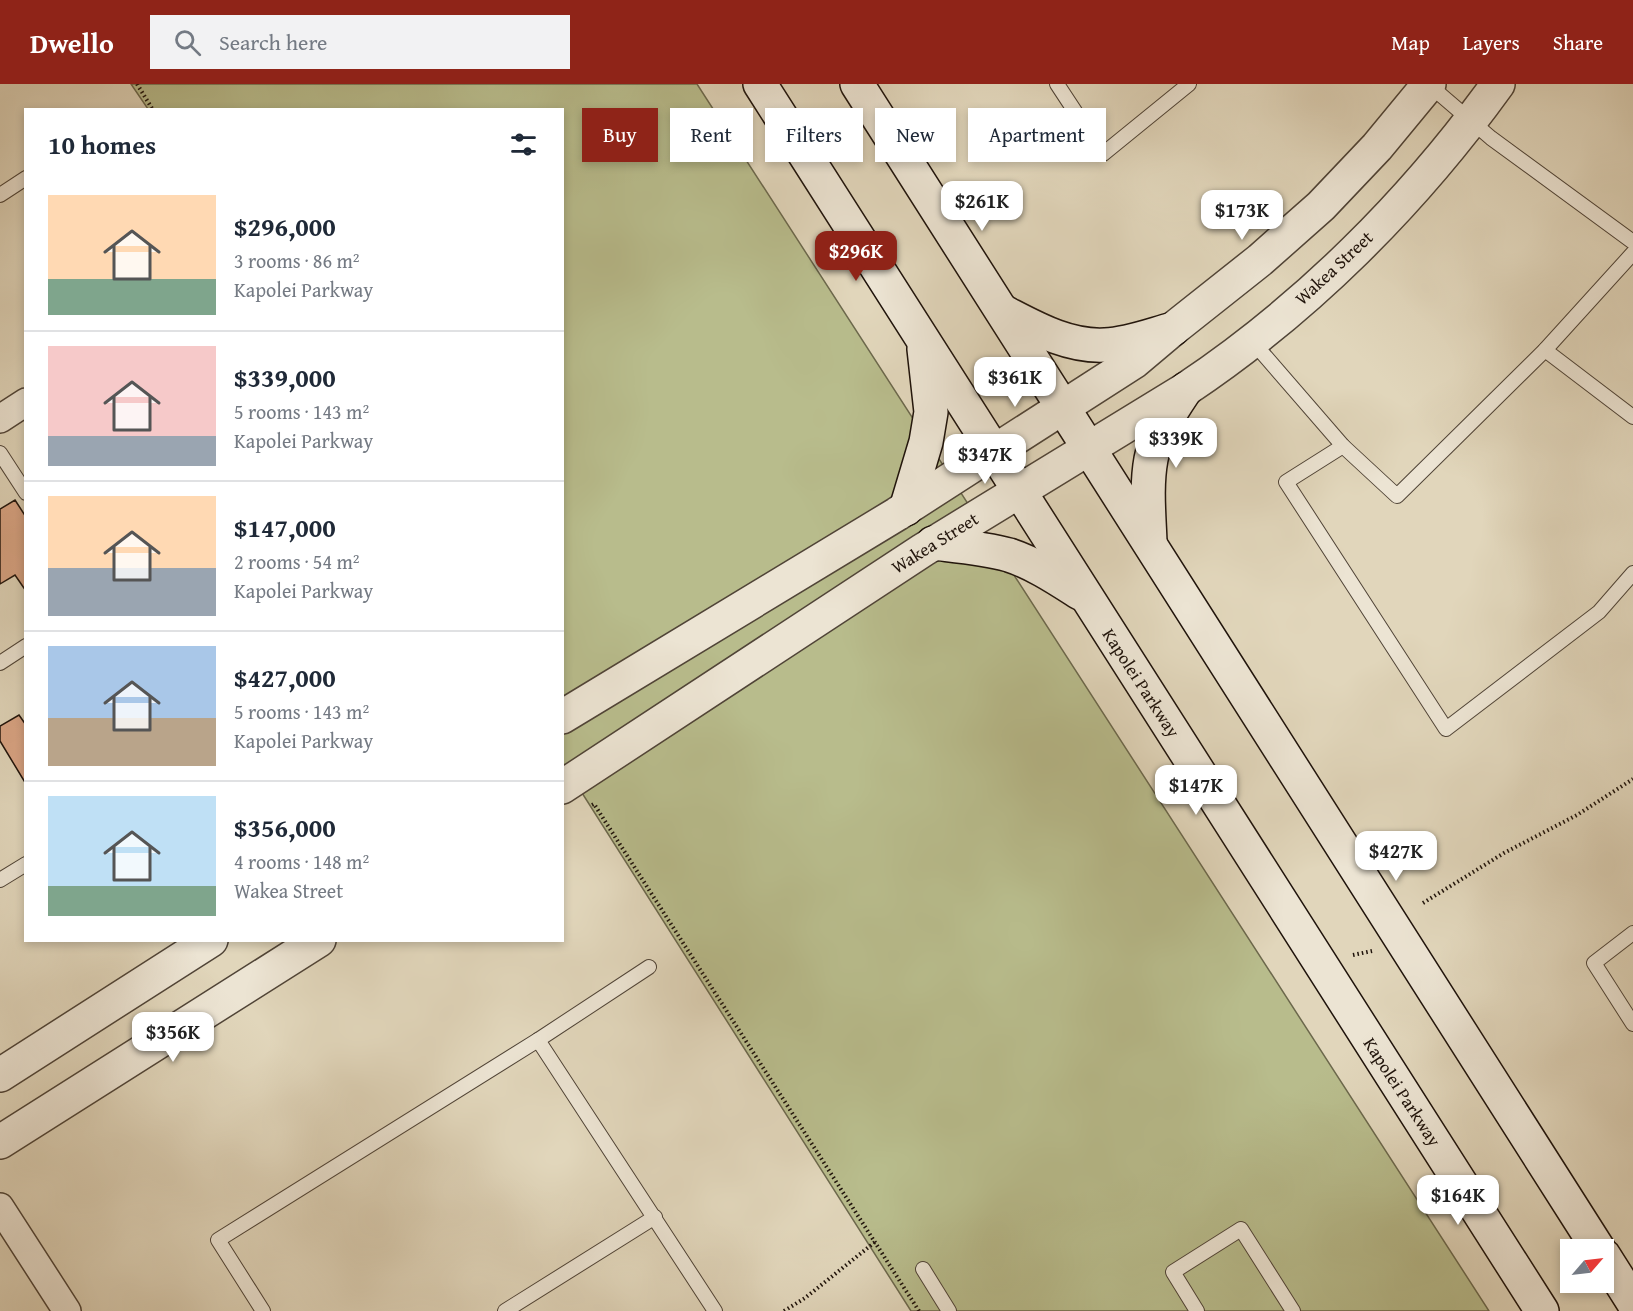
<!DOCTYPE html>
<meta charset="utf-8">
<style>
:root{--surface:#fff;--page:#f2f2f3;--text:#1f2937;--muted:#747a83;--line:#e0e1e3;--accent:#8f2418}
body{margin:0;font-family:"Gentium Book Plus",serif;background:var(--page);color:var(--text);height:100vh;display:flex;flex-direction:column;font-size:22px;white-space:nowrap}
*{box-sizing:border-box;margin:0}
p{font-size:20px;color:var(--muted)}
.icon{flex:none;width:33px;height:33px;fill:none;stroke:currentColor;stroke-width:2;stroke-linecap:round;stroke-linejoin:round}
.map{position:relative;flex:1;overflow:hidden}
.panel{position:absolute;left:24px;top:24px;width:540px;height:834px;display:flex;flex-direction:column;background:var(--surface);border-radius:0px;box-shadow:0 3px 9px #0003}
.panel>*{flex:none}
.banner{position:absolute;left:582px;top:24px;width:570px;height:54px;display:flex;gap:12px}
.needle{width:39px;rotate:62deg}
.controls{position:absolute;left:1560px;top:1155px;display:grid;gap:12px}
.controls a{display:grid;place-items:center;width:54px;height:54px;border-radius:0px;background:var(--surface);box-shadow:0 3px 9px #0003;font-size:30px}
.price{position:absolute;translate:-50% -51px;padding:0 14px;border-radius:12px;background:#fff;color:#222;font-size:20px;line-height:39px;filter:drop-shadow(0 2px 3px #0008)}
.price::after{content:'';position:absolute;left:50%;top:36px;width:18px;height:14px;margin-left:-9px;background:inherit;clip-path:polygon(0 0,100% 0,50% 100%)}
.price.current{background:var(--accent);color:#fff}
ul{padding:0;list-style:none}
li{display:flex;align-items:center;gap:18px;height:150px;padding:0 24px}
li+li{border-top:2px solid var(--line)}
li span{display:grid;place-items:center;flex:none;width:168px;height:120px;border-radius:0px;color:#555}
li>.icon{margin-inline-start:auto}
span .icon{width:72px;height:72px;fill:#fffc;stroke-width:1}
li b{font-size:26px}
h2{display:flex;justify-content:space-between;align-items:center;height:72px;padding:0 24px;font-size:26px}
.pill{padding:0 21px;border-radius:0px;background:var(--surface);box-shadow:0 3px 9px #0003;font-size:21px;line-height:54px}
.pill.current{background:var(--accent);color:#fff}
header{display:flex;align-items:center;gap:36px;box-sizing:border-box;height:84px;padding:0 30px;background:var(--accent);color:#fff}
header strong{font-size:28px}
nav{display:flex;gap:33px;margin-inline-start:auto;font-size:21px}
.search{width:420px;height:54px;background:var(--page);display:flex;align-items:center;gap:15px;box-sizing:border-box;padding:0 21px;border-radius:0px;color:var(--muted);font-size:22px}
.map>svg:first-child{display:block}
.green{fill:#b8bc8c;stroke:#6c684c;stroke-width:1.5}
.building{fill:#dba686;stroke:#1f130b;stroke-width:1.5}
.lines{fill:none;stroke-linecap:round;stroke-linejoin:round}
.service-casing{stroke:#504437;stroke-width:16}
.minor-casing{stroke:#504437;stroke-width:30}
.tertiary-casing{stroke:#504437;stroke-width:36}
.secondary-casing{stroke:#1f130b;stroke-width:36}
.path{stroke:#1f130b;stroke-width:4;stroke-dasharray:1.5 3;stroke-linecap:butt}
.service{stroke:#ece4d3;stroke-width:14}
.minor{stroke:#ece4d3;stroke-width:27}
.tertiary{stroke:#ece4d3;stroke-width:33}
.secondary{stroke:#ece4d3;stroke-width:33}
.labels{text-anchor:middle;stroke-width:4.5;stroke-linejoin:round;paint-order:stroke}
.street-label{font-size:18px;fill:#1f130b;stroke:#ece4d3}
</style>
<header>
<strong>Dwello</strong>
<div class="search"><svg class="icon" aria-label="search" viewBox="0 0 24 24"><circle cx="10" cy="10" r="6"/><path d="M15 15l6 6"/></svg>Search here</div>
<nav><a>Map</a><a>Layers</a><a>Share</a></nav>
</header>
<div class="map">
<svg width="1633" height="1227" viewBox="0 0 1633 1227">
<rect width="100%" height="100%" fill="#e1d6bb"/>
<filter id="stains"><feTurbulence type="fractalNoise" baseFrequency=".00333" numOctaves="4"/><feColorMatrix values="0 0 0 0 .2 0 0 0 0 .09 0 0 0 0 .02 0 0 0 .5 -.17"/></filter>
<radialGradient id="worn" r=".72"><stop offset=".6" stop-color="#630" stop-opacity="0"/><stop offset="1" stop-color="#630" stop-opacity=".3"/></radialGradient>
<path class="green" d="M 131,0 L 697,0 L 1489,1227 L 911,1227 L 563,679 L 562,26 L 148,25 Z"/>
<g class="building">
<path d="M 15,416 L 26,433 L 26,507 L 15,491 L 0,500 L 0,425 Z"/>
<path d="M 19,631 L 26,641 L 26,700 L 0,657 L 0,642 Z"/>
</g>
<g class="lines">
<defs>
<g id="service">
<path d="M 1057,0 L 1103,70 L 1189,0"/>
<path d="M 1428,0 L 1491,54 L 1633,158"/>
<path d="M 0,111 L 26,94"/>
<path d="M 1252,257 L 1343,362 L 1397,412 L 1545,266 L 1633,169"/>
<path d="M 1545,266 L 1633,333"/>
<path d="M 1343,362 L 1286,398 L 1446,645 L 1599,528 L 1633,489"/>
<path d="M 0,369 L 26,409"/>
<path d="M 0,579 L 26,562"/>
<path d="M 0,796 L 26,780"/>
<path d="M 1633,849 L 1594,879 L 1633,940"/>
<path d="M 538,956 L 715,1227"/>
<path d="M 923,1185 L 949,1227"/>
<path d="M 263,1227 L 218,1156 L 538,956 L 649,883"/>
<path d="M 505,1227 L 655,1133"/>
<path d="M 1197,1227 L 1173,1188 L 1241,1145 L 1293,1227"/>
</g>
<g id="minor">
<path d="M 0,335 L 26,318"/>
<path d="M 0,1123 L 67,1227"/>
</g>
<g id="tertiary">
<path d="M 562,633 L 897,430 L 1135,277 L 1173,245 L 1260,176 L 1321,122 L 1377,63 L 1429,0"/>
<path d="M 562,703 L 923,466 L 1186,305 C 1307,224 1413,118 1498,0"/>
<path d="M 0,991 L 211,856"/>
<path d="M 0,1058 L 319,856"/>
</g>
<g id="secondary">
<path d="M 760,0 L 1542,1227"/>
<path d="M 857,0 L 1599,1166"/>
<path d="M 1004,228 C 1035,244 1068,263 1105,261 C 1128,260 1151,251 1173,245"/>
<path d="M 906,425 L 926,358 L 931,328 L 924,265"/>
<path d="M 1150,458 C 1149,431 1146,402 1151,375 C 1156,349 1172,326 1186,305"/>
<path d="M 933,459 C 958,462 984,464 1009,471 C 1034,479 1058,495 1080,509"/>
<path d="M 1604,1172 L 1633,1218"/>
</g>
</defs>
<use href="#service" class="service-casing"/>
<use href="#minor" class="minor-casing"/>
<use href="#tertiary" class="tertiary-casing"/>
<use href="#secondary" class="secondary-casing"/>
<g class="path">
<path d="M 137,0 L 153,26"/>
<path d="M 592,721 L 594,720 L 919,1227"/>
<path d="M 1423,819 L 1504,769 L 1577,731 L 1633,695"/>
<path d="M 1353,871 L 1372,867"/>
<path d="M 784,1227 L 805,1214 L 875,1158"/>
</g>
<use href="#service" class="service"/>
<use href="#minor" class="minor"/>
<use href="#tertiary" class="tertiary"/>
<use href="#secondary" class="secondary"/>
</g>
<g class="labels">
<g class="street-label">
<text transform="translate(1334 184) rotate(-43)" y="6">Wakea Street</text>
<text transform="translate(935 459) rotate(-32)" y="6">Wakea Street</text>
<text transform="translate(1141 599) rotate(57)" y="6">Kapolei Parkway</text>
<text transform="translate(1402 1008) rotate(57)" y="6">Kapolei Parkway</text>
</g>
</g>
<rect width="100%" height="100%" filter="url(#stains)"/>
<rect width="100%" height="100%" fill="url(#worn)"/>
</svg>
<div class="controls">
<a><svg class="needle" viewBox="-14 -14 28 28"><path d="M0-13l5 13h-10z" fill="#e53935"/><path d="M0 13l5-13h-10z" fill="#747a83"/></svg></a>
</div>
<b class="price" style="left:982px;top:148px">$261K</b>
<b class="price" style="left:1242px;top:157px">$173K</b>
<b class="price current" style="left:856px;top:198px">$296K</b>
<b class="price" style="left:1015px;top:324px">$361K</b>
<b class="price" style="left:1176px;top:385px">$339K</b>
<b class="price" style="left:985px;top:401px">$347K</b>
<b class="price" style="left:1196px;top:732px">$147K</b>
<b class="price" style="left:1396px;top:798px">$427K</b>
<b class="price" style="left:173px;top:979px">$356K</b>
<b class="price" style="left:1458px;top:1142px">$164K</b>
<div class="banner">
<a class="pill current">Buy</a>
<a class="pill">Rent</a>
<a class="pill">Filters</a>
<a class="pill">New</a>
<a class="pill">Apartment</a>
</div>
<section class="panel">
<h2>10 homes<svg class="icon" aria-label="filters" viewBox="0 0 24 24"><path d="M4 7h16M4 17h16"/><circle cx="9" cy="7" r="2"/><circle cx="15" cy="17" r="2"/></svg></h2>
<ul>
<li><span style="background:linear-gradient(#ffd9b3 70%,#7fa58c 0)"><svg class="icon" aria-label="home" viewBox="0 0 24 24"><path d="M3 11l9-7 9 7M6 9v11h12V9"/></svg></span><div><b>$296,000</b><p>3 rooms · 86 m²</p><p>Kapolei Parkway</p></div></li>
<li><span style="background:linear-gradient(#f6c9c9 75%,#9aa5b1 0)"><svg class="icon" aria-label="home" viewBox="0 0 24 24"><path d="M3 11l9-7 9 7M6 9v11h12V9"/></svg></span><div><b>$339,000</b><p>5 rooms · 143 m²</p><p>Kapolei Parkway</p></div></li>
<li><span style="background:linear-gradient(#ffd9b3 60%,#9aa5b1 0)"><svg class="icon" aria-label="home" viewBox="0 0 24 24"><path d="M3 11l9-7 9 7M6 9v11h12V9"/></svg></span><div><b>$147,000</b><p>2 rooms · 54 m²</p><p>Kapolei Parkway</p></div></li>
<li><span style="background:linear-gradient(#a9c7e8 60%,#b9a48a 0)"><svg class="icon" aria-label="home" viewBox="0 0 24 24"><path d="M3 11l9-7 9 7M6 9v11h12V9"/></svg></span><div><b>$427,000</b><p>5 rooms · 143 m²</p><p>Kapolei Parkway</p></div></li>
<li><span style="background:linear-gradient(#bfe0f5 75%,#7fa58c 0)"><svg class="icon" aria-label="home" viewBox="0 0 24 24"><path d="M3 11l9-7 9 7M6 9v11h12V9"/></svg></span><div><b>$356,000</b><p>4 rooms · 148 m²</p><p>Wakea Street</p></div></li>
</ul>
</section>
</div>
